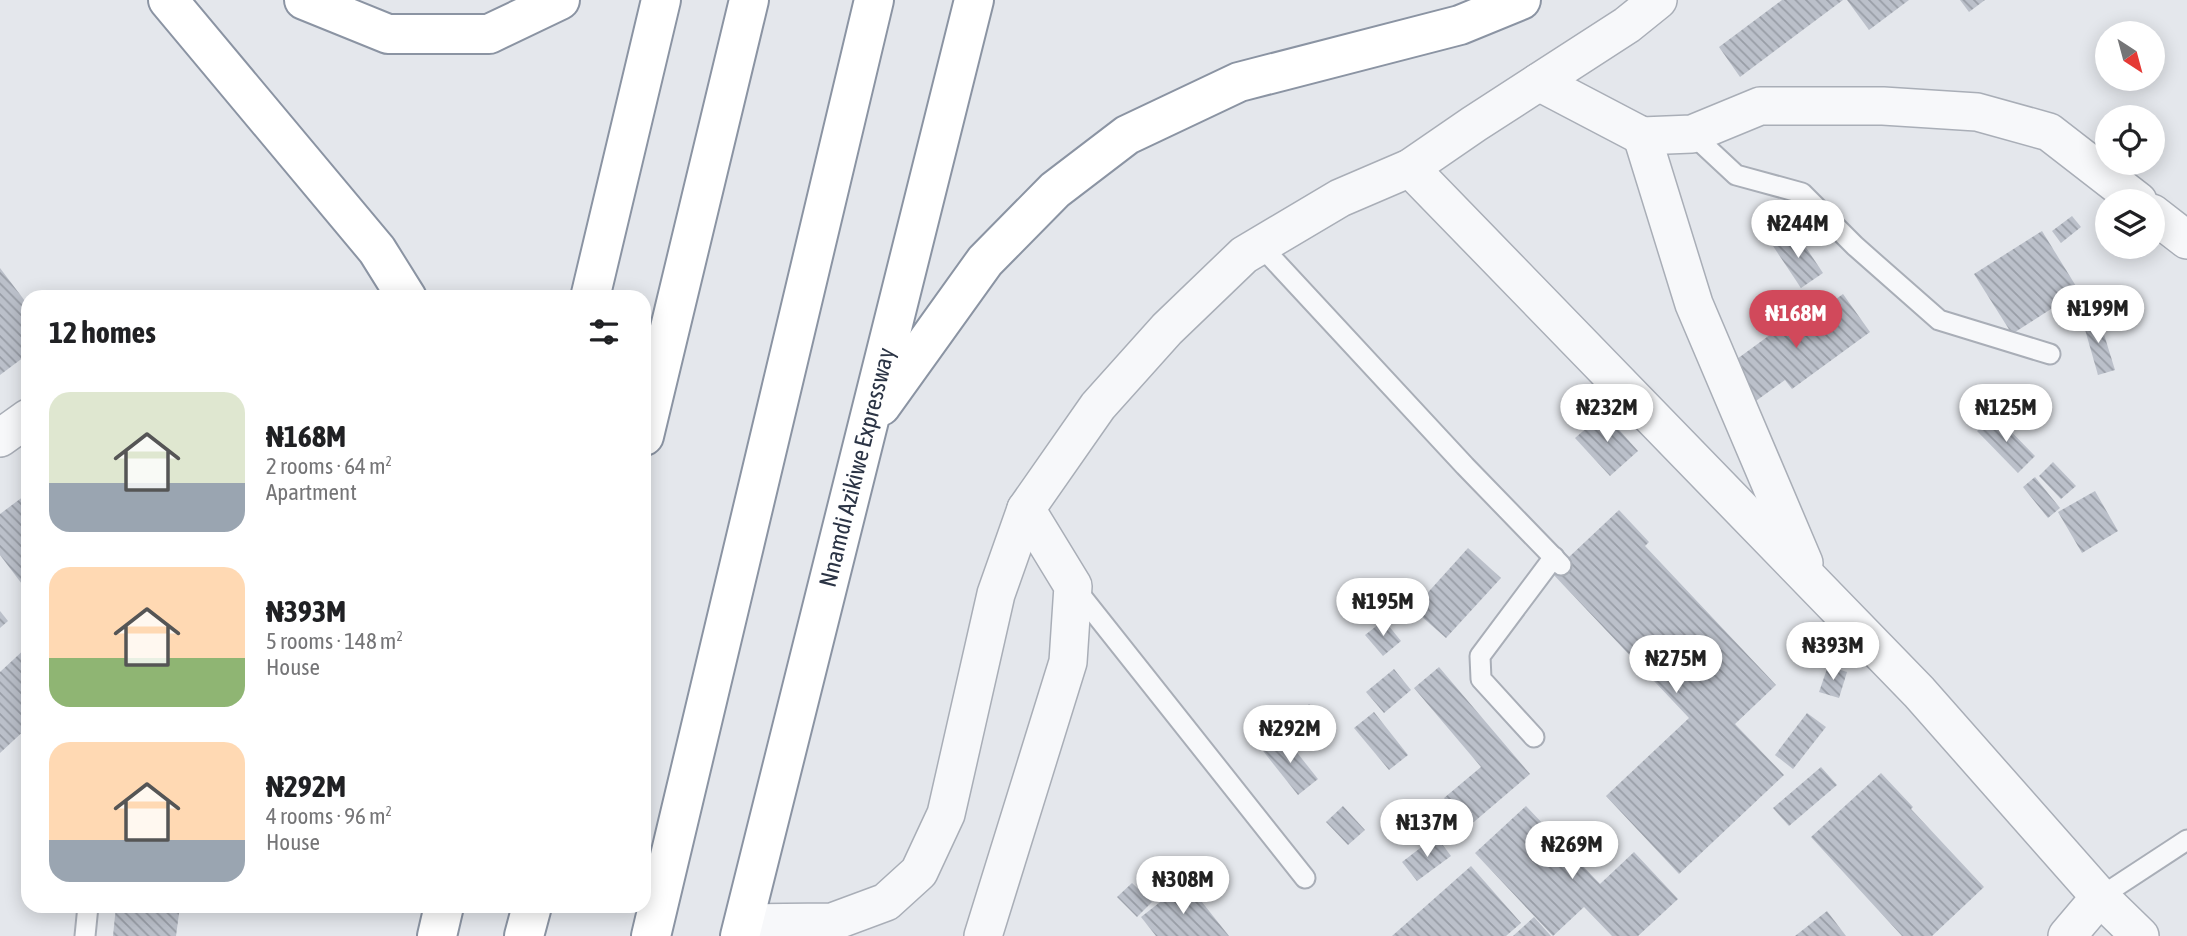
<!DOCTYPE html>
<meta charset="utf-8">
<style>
:root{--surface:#fff;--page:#f2f2f2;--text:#202124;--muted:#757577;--accent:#d1495b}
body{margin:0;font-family:"Asap Condensed",sans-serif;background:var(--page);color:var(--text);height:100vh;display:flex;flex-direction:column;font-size:26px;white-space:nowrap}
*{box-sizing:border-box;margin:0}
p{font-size:23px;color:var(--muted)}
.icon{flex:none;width:38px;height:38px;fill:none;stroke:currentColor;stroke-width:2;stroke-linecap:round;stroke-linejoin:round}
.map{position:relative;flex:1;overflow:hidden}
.drawer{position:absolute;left:21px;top:290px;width:630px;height:623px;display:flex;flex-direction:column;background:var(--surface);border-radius:21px;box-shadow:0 4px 18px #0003}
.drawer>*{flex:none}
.needle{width:46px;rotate:144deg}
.tools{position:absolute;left:2095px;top:21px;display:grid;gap:14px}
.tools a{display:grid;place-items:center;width:70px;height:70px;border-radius:50%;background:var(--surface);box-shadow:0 4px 18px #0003;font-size:35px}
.price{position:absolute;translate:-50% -60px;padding:0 16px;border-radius:24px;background:#fff;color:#222;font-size:23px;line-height:46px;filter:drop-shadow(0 2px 4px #0008)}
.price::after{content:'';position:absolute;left:50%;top:42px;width:21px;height:16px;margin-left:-10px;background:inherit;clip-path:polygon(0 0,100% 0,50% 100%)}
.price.selected{background:var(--accent);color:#fff}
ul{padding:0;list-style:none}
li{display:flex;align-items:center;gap:21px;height:175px;padding:0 28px}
li span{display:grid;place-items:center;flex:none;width:196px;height:140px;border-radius:21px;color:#555}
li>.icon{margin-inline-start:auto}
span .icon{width:84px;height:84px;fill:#fffc;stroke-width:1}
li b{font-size:30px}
h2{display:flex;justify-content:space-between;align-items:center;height:84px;padding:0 28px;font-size:30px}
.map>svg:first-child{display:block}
.building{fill:url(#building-back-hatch)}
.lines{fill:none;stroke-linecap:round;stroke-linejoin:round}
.lane-casing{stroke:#a9aeb7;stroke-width:23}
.street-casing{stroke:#a9aeb7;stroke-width:40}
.highway-casing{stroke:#8b94a3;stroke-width:42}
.lane{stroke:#f7f8fa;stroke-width:19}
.street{stroke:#f7f8fa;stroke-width:37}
.highway{stroke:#fff;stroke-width:38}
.labels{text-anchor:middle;stroke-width:5;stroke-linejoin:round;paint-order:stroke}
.street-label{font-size:24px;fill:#2b3445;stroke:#f4f6f9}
</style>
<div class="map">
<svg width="2187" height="936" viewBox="0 0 2187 936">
<defs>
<pattern id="building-back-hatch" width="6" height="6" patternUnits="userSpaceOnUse" patternTransform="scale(1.75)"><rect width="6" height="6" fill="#bbc0ca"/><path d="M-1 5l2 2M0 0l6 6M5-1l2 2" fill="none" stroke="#989da6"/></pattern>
</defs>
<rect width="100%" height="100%" fill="#e4e7ec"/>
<g class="building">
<path d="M 1782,0 L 1843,0 L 1740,77 L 1719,47 Z"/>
<path d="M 1847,0 L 1909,0 L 1869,30 Z"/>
<path d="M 1960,0 L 1985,0 L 1969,12 Z"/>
<path d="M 2072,216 L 2081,227 L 2061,243 L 2052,231 Z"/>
<path d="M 1795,231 L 1823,273 L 1801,288 L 1773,246 Z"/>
<path d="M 2042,231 L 2079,291 L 2012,334 L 1974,274 Z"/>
<path d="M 0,268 L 28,305 L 28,354 L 0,375 Z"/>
<path d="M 1843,294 L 1870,332 L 1792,389 L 1785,380 L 1749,406 L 1722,370 L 1801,312 L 1807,320 Z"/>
<path d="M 2098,315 L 2115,370 L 2098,375 L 2082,319 Z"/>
<path d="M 1604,413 L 1638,451 L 1610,476 L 1575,438 Z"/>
<path d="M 1994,414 L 2035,456 L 2018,473 L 1977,431 Z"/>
<path d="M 2053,462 L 2076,486 L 2061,499 L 2039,476 Z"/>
<path d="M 2035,477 L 2060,508 L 2048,518 L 2023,487 Z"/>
<path d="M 2095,491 L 2118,531 L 2082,553 L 2058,512 Z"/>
<path d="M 28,493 L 28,592 L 0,555 L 0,514 Z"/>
<path d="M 1619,510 L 1649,542 L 1645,546 L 1776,685 L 1735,724 L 1784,775 L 1679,874 L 1606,796 L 1689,718 L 1552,573 Z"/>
<path d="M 1468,548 L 1501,578 L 1446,638 L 1413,609 Z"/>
<path d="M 0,611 L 8,621 L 0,628 Z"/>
<path d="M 1384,620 L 1401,641 L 1383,656 L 1365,635 Z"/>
<path d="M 28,646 L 28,727 L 0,753 L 0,672 Z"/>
<path d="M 1828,666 L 1847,672 L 1839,698 L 1819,692 Z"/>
<path d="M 1439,667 L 1530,774 L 1468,827 L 1444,798 L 1481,767 L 1414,688 Z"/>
<path d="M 1394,669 L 1411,690 L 1384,713 L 1366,692 Z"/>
<path d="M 1309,704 L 1326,720 L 1302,746 L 1285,731 Z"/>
<path d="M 1374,712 L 1408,755 L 1389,770 L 1354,728 Z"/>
<path d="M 1807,713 L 1826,727 L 1793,769 L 1775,755 Z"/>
<path d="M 1283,735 L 1318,779 L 1298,795 L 1263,751 Z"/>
<path d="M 1821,767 L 1837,785 L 1789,826 L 1773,808 Z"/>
<path d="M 1881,773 L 1913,807 L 1911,809 L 1984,887 L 1932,936 L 1902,936 L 1811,837 Z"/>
<path d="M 1343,806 L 1365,830 L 1348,845 L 1326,822 Z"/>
<path d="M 1526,806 L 1600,884 L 1634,852 L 1678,899 L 1638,936 L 1612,936 L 1584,907 L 1553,936 L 1475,853 Z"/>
<path d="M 1436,836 L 1451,856 L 1417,881 L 1402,862 Z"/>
<path d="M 1471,866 L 1521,923 L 1506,936 L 1392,936 Z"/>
<path d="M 1186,882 L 1229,936 L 1156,936 L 1141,917 Z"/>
<path d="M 1132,883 L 1152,902 L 1137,917 L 1117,897 Z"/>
<path d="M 116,906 L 180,906 L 176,936 L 113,936 Z"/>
<path d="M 1827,911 L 1846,936 L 1795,936 Z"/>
<path d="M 1534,917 L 1551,936 L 1513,936 Z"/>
</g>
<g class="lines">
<defs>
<g id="lane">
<path d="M 1692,134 L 1736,175 L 1802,193 L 1855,246 L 1939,320 L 2050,354"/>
<path d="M 1260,245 L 1465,466 L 1561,565"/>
<path d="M 1074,587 L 1305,878"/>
<path d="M 1534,737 L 1481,679 L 1480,656 L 1554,557"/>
<path d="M 2100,897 L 2187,840"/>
<path d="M 85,936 L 88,906"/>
</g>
<g id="street">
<path d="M 1539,82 L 1642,136 L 1692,134 L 1760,106 L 1883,106 L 1977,112 L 2049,132 L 2138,201"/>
<path d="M 1642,136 L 1694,304 L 1804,563"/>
<path d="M 1410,168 L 1919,692 L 2100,897 L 2067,936"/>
<path d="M 2152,213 L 2187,240"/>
<path d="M 0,438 L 28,418"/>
<path d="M 2100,897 L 2140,936"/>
<path d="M 744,923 L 832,922 L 886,902 L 919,872 L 946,814 L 996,594 L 1026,509 L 1098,406 L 1167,329 L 1244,255 L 1340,198 L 1410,168 L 1474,124 L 1627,25 L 1658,0"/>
<path d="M 983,936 L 1068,662 L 1073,586 L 1026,509"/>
</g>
<g id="highway">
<path d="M 168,0 L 377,250 L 407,298"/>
<path d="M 304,0 L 388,34 L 489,34 L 560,0"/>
<path d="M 590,298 L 661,0"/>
<path d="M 881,406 L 985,261 L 1055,190 L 1127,135 L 1239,82 L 1460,25 L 1521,0"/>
<path d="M 644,436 L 749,0"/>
<path d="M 437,936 L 444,906"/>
<path d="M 524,936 L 532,906"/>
<path d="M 651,936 L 874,0"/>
<path id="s1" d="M 740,936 L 974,0"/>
</g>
</defs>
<use href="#lane" class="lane-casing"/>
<use href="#street" class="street-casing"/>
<use href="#highway" class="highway-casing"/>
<use href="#lane" class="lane"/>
<use href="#street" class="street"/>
<use href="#highway" class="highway"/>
</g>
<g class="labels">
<g class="street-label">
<text dy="8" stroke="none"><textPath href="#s1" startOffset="483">Nnamdi Azikiwe Expressway</textPath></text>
</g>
</g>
</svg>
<div class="tools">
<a><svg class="needle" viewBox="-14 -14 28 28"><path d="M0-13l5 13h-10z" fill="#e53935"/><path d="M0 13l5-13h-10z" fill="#757577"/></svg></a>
<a><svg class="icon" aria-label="locate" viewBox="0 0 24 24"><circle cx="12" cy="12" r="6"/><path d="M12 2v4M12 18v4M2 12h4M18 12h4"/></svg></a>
<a><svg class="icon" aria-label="layers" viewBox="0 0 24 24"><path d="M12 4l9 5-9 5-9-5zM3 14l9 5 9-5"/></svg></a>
</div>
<b class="price" style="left:1798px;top:260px">₦244M</b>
<b class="price" style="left:2098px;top:345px">₦199M</b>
<b class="price selected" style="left:1796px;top:350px">₦168M</b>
<b class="price" style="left:1607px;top:444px">₦232M</b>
<b class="price" style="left:2006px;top:444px">₦125M</b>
<b class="price" style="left:1383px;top:638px">₦195M</b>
<b class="price" style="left:1833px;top:682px">₦393M</b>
<b class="price" style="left:1676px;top:695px">₦275M</b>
<b class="price" style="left:1290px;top:765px">₦292M</b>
<b class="price" style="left:1427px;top:859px">₦137M</b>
<b class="price" style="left:1572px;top:881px">₦269M</b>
<b class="price" style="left:1183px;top:916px">₦308M</b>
<section class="drawer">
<h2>12 homes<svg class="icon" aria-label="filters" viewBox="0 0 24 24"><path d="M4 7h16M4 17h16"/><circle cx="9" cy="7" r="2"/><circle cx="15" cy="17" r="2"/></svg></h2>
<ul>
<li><span style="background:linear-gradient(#dfe7d0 65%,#9aa5b1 0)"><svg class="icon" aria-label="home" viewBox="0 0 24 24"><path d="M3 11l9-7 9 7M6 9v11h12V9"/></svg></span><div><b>₦168M</b><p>2 rooms · 64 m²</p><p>Apartment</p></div></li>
<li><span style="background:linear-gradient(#ffd9b3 65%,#8fb573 0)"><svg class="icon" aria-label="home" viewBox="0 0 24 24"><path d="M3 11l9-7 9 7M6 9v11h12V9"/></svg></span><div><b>₦393M</b><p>5 rooms · 148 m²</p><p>House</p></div></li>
<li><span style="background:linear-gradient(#ffd9b3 70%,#9aa5b1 0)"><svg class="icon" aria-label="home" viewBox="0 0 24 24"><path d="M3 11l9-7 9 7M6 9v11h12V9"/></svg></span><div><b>₦292M</b><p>4 rooms · 96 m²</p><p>House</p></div></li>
</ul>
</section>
</div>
